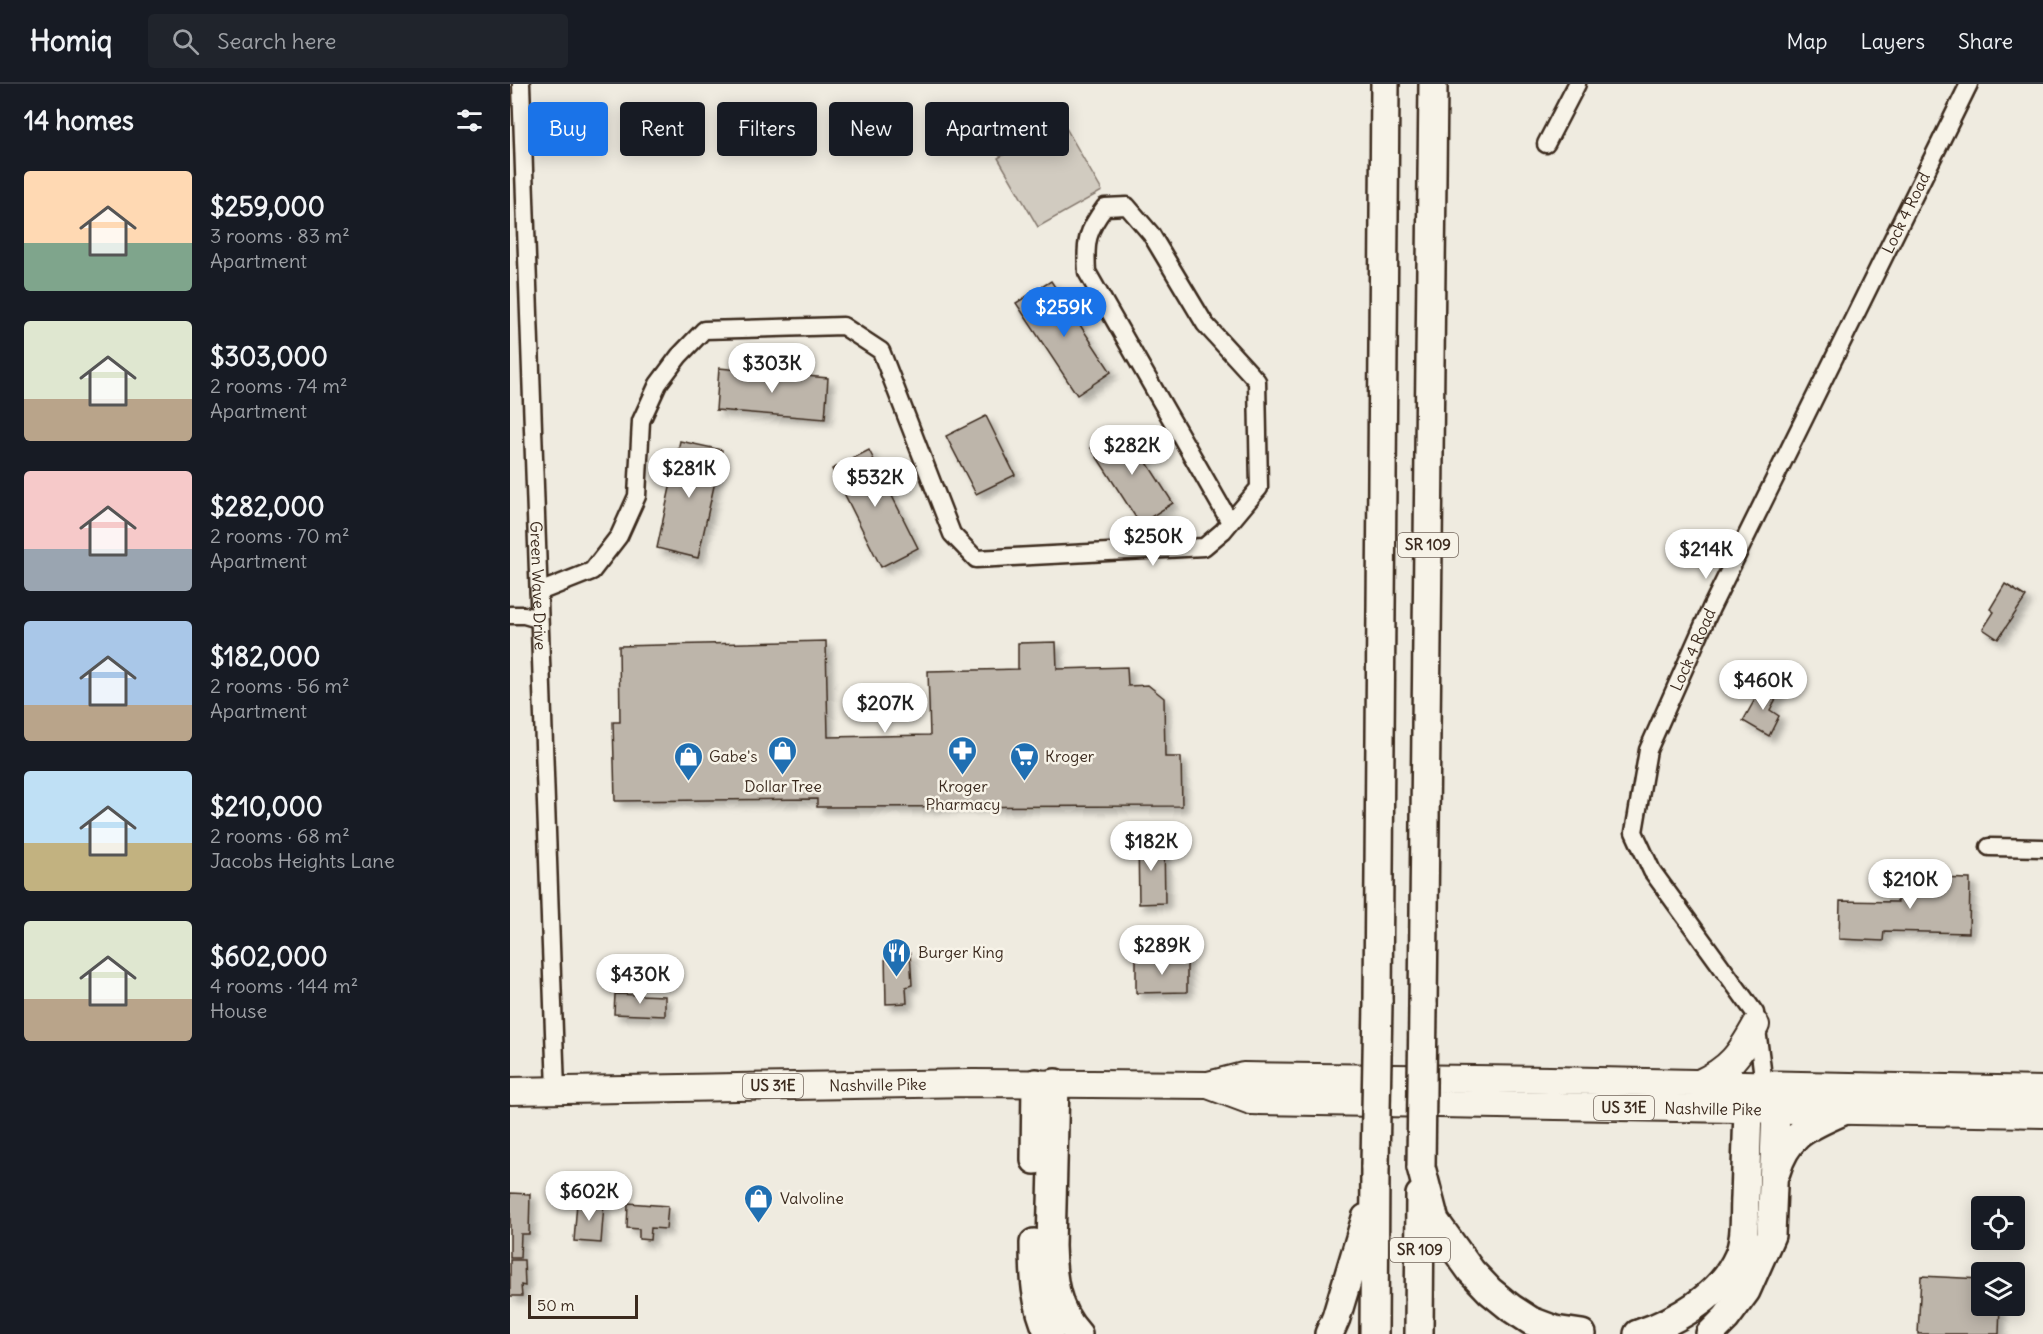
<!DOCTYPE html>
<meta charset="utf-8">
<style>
:root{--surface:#171b24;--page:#20242c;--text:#f1f3f6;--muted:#9ea1a6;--line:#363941;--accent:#1a73e8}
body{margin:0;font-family:Delius,sans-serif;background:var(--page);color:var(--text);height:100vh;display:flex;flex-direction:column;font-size:22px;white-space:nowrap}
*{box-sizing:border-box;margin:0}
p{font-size:20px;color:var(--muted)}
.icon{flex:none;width:33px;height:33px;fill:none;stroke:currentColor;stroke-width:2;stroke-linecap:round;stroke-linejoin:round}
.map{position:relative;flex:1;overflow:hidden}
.panel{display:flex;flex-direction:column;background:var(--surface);width:510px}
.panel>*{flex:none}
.banner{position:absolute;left:18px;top:18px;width:570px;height:54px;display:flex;gap:12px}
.controls{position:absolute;left:1461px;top:1112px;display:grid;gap:12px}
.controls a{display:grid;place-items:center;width:54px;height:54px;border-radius:6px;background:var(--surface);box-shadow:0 3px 15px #0003;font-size:30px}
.scale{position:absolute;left:18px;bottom:15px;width:110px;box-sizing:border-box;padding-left:6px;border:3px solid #3b2a1e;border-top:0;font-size:16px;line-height:21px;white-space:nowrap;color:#3b2a1e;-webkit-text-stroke:4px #f7f3e8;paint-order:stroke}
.price{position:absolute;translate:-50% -51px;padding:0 14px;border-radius:21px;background:#fff;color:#222;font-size:20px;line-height:39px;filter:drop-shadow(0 2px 3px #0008)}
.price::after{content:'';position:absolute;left:50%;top:36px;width:18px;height:14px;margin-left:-9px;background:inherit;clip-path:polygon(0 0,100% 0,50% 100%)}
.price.active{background:var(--accent);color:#fff}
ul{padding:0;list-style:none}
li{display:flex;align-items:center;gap:18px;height:150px;padding:0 24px}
li span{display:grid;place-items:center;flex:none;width:168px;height:120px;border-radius:6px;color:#555}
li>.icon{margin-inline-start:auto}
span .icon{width:72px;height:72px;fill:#fffc;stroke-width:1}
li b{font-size:26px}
h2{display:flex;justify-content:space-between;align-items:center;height:72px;padding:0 24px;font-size:26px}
.pill{padding:0 21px;border-radius:6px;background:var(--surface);box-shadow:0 3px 15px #0003;font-size:21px;line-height:54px}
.pill.active{background:var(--accent);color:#fff}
header{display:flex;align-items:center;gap:36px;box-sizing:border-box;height:84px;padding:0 30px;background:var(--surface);border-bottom:2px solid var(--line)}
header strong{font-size:28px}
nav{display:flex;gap:33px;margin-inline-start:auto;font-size:21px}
.search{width:420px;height:54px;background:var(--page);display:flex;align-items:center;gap:15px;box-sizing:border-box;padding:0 21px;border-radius:6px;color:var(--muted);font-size:22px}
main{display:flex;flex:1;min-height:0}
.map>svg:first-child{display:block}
.green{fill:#d1cbc0;stroke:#867a6f;stroke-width:1.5}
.building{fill:#bdb5aa;stroke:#3b2a1e;stroke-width:1.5;filter:url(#shadow)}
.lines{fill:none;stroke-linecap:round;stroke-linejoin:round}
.minor-casing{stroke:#3b2a1e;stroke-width:21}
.primary-casing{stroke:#3b2a1e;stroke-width:30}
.trunk-casing{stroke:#3b2a1e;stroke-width:32}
.minor{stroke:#f7f3e8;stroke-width:16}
.primary{stroke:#f7f3e8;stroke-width:26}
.trunk{stroke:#f7f3e8;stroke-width:27}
.trunk-bridge-casing{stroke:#3b2a1e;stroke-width:32;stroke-linecap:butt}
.trunk-bridge{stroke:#f7f3e8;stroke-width:27}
.labels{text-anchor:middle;stroke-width:5;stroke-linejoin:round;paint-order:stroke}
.shield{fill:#f7f3e8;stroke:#73665b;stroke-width:1.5}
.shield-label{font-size:15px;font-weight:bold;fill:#3b2a1e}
.street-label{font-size:16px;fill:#3b2a1e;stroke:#f7f3e8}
.poi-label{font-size:16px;fill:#3b2a1e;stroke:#f7f3e8;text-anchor:start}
</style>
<header>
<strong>Homiq</strong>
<div class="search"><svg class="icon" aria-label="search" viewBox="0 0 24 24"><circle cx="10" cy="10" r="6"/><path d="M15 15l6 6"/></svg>Search here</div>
<nav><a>Map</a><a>Layers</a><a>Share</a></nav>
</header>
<main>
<section class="panel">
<h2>14 homes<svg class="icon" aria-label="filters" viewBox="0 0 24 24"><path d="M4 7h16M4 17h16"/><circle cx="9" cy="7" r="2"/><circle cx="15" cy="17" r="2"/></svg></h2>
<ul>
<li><span style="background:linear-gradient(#ffd9b3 60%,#7fa58c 0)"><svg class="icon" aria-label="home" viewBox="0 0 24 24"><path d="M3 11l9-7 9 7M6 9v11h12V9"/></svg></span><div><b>$259,000</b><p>3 rooms · 83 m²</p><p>Apartment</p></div></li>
<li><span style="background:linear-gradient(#dfe7d0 65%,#b9a48a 0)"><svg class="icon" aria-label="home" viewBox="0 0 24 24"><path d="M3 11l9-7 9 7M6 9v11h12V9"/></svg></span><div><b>$303,000</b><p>2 rooms · 74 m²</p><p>Apartment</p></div></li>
<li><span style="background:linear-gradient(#f6c9c9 65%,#9aa5b1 0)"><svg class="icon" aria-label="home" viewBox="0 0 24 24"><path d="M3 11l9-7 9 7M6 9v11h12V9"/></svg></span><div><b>$282,000</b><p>2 rooms · 70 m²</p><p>Apartment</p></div></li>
<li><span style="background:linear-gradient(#a9c7e8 70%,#b9a48a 0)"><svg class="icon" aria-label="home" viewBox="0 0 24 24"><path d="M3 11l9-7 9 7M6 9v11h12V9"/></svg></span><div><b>$182,000</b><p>2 rooms · 56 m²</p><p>Apartment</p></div></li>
<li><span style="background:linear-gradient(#bfe0f5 60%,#c2b280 0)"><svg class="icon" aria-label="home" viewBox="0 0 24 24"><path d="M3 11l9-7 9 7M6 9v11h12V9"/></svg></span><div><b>$210,000</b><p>2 rooms · 68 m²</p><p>Jacobs Heights Lane</p></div></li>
<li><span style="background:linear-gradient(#dfe7d0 65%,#b9a48a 0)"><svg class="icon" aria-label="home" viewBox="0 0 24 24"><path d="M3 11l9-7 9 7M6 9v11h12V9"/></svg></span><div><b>$602,000</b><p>4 rooms · 144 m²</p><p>House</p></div></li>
</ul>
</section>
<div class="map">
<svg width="1533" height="1250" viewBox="0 0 1533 1250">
<defs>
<filter id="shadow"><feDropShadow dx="5.5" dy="5.5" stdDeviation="3" flood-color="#0004"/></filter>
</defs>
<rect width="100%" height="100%" fill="#efebe0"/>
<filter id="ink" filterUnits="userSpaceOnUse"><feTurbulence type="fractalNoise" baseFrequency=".0167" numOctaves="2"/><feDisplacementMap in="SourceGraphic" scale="12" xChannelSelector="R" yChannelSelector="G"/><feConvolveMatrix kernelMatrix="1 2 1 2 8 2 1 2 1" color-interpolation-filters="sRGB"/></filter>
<g filter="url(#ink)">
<path class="green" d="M 552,37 L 592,107 L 528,143 L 488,74 Z"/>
<g class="building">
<path d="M 541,197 L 601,288 L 567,311 L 506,219 Z"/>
<path d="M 209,284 L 318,294 L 315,335 L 206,326 Z"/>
<path d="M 476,332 L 505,391 L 466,410 L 436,352 Z"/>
<path d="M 614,343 L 663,419 L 630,440 L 581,364 Z"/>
<path d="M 170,357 L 212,366 L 188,474 L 147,464 Z"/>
<path d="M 359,366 L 408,464 L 371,483 L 322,385 Z"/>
<path d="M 1495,500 L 1516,513 L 1488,555 L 1473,545 L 1484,528 L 1480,525 Z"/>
<path d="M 316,557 L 318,653 L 420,651 L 418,587 L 508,585 L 508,559 L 546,558 L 547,585 L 617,583 L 618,602 L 638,601 L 654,614 L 655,673 L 671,673 L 672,722 L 307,723 L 307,715 L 105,717 L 103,638 L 110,638 L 109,562 Z"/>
<path d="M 1254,599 L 1269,609 L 1260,626 L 1269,632 L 1259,652 L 1233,637 Z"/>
<path d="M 628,757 L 654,757 L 655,819 L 629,820 Z"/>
<path d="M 1388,793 L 1460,795 L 1459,849 L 1374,847 L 1373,857 L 1329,855 L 1330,817 L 1388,818 Z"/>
<path d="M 375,869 L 400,869 L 402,901 L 396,903 L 397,919 L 376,920 Z"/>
<path d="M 677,874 L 677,908 L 626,909 L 626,875 Z"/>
<path d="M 105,910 L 155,912 L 155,932 L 104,930 Z"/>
<path d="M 0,1109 L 20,1110 L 19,1150 L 11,1150 L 10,1174 L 0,1174 Z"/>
<path d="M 67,1118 L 94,1120 L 91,1159 L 64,1157 Z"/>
<path d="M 118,1119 L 158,1122 L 156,1145 L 141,1144 L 140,1156 L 129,1155 L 129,1145 L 117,1144 Z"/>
<path d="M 0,1176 L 14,1176 L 15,1202 L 11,1201 L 12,1212 L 0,1212 Z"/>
<path d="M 1411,1192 L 1472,1195 L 1472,1221 L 1490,1221 L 1489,1250 L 1408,1250 Z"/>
</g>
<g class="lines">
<defs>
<g id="minor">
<path id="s1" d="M 11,0 L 46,1006"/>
<path d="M 1036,60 L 1067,0"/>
<path d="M 29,508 L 82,487 L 109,452 L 127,412 L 131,337 L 148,300 L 169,272 L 194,246 L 333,242 L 371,267 L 442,450 L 466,475 L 694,463 L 713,447 L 749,404 L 747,297 L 695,240 L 641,150 L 617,122 L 595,123 C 577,147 575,157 577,188 L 720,438"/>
<path d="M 0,531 L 14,531 L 28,535"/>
<path d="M 1479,763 L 1533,764"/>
<path id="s2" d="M 1254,1001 L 1245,929 L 1142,787 L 1124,748 L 1138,666 L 1201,524 L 1459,0"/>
</g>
<g id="primary">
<path d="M 1189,999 C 1220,985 1230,970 1246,941"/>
<path id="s3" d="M 698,1001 L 741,1017 L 1533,1030"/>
<path id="s4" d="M 0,1007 L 463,999 L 698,1001 L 733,992 L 1040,996 L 1533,1006"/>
</g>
<g id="trunk">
<path d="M 868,918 L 875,0"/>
<path d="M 913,922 L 923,0"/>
<path d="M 545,999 L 541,1162 C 542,1194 545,1226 568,1250"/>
<path d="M 525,1076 L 526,999"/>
<path d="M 911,1083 L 925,1137 L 961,1187 L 980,1207 L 1001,1224 L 1021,1237 L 1045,1246 L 1072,1250"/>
<path d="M 1266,1088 C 1277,1050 1298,1043 1331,1028"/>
<path d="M 524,1159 C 524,1192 525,1220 539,1250"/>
<path d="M 819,1250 L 826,1234 L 856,1134"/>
<path d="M 864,1250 L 865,1082"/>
<path d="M 909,1250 L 910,1111"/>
<path d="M 1128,1250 C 1166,1237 1211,1212 1228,1173 C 1236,1155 1234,1133 1235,1114 C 1236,1085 1237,1055 1238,1026"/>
<path d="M 1200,1250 L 1216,1234 L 1236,1207 L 1261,1151 L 1266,1027"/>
</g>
</defs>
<use href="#minor" class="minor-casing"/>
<use href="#primary" class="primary-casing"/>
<use href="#trunk" class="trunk-casing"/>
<use href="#minor" class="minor"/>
<use href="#primary" class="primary"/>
<use href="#trunk" class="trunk"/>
<defs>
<g id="trunk-bridge">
<path d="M 865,1082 L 868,918"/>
<path d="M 911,1083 L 913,922"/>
</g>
</defs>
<use href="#trunk-bridge" class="trunk-bridge-casing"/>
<use href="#trunk-bridge" class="trunk-bridge"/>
</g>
</g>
<defs>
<symbol id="shop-pin" viewBox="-11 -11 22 30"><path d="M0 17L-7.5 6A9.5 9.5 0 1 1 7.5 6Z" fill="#1f6fb2" stroke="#f7f3e8"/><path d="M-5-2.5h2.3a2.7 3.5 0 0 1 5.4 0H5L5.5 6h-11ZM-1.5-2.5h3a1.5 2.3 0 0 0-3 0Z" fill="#fff"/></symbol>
<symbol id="pharmacy-pin" viewBox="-11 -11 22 30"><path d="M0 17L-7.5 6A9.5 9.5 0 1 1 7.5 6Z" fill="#1f6fb2" stroke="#f7f3e8"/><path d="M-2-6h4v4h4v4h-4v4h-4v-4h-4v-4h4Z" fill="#fff"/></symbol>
<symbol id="supermarket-pin" viewBox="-11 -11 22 30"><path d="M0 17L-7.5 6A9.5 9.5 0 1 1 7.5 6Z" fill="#1f6fb2" stroke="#f7f3e8"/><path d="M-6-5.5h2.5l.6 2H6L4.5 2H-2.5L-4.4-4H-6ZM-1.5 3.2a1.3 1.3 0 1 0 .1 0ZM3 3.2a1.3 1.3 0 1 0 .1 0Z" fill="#fff"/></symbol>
<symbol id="restaurant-pin" viewBox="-11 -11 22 30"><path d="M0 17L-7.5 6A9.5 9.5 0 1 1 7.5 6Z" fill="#1f6fb2" stroke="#f7f3e8"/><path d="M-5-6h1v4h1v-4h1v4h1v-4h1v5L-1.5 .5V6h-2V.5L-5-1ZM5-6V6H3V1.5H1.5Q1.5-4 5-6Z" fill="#fff"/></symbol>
</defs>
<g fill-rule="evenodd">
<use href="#shop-pin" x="256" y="650" width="33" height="45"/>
<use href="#pharmacy-pin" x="436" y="650" width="33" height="45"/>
<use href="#shop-pin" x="162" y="656" width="33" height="45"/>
<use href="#supermarket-pin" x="498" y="656" width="33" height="45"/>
<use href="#restaurant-pin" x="370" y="852" width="33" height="45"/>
<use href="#shop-pin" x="232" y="1098" width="33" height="45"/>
</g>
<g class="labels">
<g class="shield">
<rect x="888" y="449" width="60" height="24" rx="4.5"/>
<rect x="233" y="990" width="60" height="24" rx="4.5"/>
<rect x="1084" y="1012" width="60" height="24" rx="4.5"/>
<rect x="880" y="1154" width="60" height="24" rx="4.5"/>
</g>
<g class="shield-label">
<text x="918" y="466">SR 109</text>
<text x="263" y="1007">US 31E</text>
<text x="1114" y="1029">US 31E</text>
<text x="910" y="1171">SR 109</text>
</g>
<g class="street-label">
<text dy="6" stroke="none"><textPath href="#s2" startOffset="970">Lock 4 Road</textPath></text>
<text dy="6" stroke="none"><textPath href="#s1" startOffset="502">Green Wave Drive</textPath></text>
<text dy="6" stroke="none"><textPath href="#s2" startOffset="484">Lock 4 Road</textPath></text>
<text dy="6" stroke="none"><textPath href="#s4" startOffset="368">Nashville Pike</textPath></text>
<text dy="6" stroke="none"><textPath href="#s3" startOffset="508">Nashville Pike</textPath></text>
</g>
<g class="poi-label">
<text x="199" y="678">Gabe's</text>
<text x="535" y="678">Kroger</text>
<text x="273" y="708" text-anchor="middle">Dollar Tree</text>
<text x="453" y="708" text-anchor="middle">Kroger<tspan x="453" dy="18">Pharmacy</tspan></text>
<text x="408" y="874">Burger King</text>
<text x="270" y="1120">Valvoline</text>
</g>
</g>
</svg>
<div class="controls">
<a><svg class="icon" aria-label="locate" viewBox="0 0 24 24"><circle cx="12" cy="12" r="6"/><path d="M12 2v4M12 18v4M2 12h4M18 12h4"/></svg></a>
<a><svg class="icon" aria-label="layers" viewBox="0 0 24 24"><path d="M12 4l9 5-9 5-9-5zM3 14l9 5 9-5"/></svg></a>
</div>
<div class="scale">50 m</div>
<b class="price active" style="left:554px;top:254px">$259K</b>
<b class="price" style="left:262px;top:310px">$303K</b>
<b class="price" style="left:622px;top:392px">$282K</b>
<b class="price" style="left:179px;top:415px">$281K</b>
<b class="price" style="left:365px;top:424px">$532K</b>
<b class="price" style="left:643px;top:483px">$250K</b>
<b class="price" style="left:1196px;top:496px">$214K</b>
<b class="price" style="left:1253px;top:627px">$460K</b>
<b class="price" style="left:375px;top:650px">$207K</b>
<b class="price" style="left:641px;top:788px">$182K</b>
<b class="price" style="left:1400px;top:826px">$210K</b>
<b class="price" style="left:652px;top:892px">$289K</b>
<b class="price" style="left:130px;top:921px">$430K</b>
<b class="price" style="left:79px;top:1138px">$602K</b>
<div class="banner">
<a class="pill active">Buy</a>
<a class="pill">Rent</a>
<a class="pill">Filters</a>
<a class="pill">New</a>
<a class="pill">Apartment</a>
</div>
</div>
</main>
